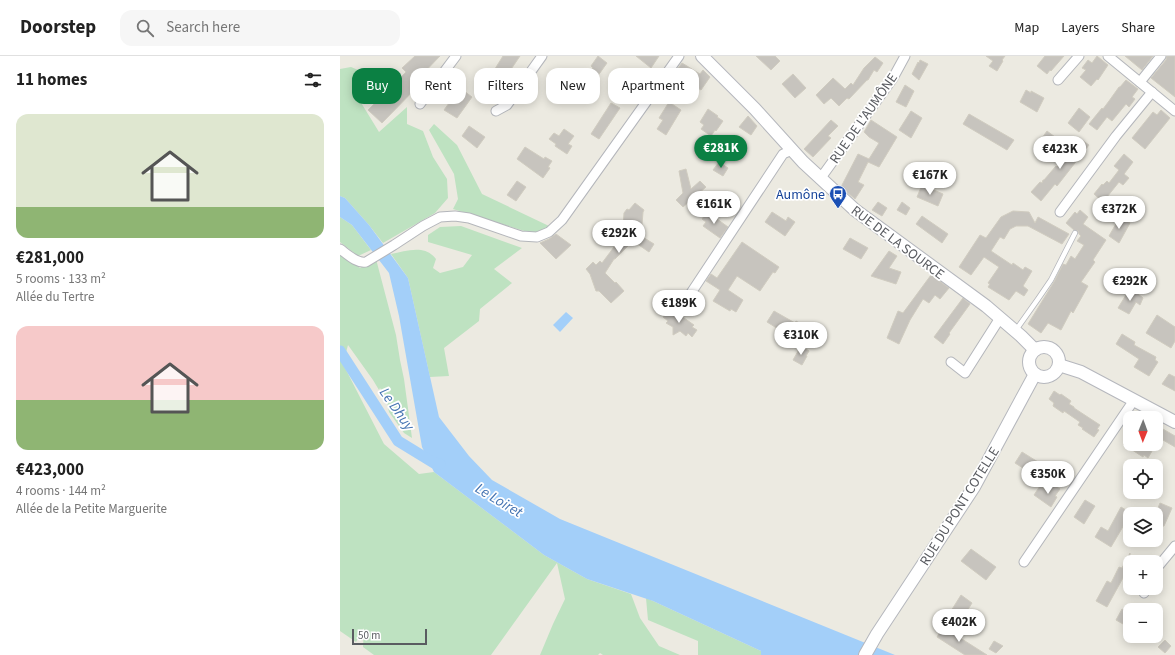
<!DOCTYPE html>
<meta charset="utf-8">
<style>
:root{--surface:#fff;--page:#f6f6f6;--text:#222;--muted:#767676;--line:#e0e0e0;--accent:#0b8043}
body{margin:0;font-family:"Source Sans 3",sans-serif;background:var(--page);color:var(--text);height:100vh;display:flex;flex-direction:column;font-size:15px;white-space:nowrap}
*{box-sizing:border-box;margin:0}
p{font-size:13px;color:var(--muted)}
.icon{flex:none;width:22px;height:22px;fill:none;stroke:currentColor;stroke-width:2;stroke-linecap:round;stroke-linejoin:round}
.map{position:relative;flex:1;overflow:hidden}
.drawer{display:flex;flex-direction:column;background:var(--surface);width:340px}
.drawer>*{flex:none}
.hud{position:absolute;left:12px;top:12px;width:380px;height:36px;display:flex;gap:8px}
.needle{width:26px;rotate:181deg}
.buttons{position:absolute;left:783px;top:355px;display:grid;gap:8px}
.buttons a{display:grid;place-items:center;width:40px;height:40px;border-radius:8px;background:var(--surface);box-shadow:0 2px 10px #0003;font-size:20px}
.scale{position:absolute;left:12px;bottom:10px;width:75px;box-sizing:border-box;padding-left:4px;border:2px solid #5a5c61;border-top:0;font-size:11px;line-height:14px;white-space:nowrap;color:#5a5c61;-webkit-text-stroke:3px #fff;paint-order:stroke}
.price{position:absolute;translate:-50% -34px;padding:0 9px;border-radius:14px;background:#fff;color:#222;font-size:13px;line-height:26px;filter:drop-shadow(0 1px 2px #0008)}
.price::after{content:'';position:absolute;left:50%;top:24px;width:12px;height:9px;margin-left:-6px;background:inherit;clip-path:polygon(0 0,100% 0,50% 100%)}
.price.on{background:var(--accent);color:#fff}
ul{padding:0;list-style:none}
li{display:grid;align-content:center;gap:8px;height:212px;padding:0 16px}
li span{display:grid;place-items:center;height:124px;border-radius:12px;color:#555}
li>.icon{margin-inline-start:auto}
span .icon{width:72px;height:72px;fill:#fffc;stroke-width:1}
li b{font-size:17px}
h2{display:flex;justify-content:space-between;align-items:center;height:48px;padding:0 16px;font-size:17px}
.pill{padding:0 14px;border-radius:12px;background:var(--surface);box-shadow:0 2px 10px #0003;font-size:14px;line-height:36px}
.pill.on{background:var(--accent);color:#fff}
header{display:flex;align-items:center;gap:24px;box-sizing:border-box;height:56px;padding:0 20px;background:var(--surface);border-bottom:1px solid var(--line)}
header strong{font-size:19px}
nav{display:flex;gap:22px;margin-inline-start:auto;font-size:14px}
.search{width:280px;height:36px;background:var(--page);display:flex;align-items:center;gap:10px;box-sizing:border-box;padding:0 14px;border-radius:12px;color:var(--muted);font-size:15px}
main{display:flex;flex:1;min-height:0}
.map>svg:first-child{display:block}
.green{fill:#bee2c1}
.water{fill:#a3cff9}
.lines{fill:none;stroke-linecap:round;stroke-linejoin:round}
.canal{stroke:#a3cff9;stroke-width:11}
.building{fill:#c7c4be;stroke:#d0ccc0}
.lane-casing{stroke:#b4b6bb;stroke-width:6}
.street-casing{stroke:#b4b6bb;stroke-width:11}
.secondary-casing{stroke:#b5b7bd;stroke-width:14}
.lane{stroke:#fff;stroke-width:4.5}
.street{stroke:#fff;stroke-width:9}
.secondary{stroke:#fff;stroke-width:12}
.labels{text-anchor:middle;stroke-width:3.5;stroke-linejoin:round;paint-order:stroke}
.street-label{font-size:14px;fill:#5a5c61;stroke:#fff}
.transit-label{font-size:14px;fill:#164399;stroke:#fff;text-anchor:end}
.water-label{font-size:15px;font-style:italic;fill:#4574b2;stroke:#fff}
</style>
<header>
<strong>Doorstep</strong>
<div class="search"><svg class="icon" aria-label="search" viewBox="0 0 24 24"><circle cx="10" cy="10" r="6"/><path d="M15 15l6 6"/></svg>Search here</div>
<nav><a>Map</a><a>Layers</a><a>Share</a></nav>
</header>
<main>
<section class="drawer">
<h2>11 homes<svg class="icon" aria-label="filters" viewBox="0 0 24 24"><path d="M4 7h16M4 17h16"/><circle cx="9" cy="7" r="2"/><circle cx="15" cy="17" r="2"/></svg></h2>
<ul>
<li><span style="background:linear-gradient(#dfe7d0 75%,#8fb573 0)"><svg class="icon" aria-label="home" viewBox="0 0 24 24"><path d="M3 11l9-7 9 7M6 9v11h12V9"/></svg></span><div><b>€281,000</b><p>5 rooms · 133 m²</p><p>Allée du Tertre</p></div></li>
<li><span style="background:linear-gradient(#f6c9c9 60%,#8fb573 0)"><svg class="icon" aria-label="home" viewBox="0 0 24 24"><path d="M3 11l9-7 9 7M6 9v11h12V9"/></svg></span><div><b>€423,000</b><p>4 rooms · 144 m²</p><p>Allée de la Petite Marguerite</p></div></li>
</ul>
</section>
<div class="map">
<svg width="835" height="599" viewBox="0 0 835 599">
<rect width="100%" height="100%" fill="#eceae1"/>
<g class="green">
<path d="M 11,11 L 30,19 L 20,45 L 39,76 L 67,51 L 67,68 L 83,75 L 93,101 L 107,123 L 108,142 L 95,157 L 43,187 L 29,169 L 5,142 L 0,140 L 0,13 Z"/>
<path d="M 94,68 L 117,89 L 142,138 L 209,170 L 198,176 L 191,177 L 113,153 L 118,143 L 114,118 L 89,74 Z"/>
<path d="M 0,161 L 12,169 L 31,194 L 18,200 L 0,186 Z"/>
<path d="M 121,170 L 182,192 L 154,213 L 172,227 L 140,253 L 139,265 L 104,292 L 109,320 L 90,321 L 68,222 L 51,198 C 66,195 85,188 96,203 L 93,212 L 100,217 L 123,211 L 132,199 L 88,186 L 88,179 L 100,171 Z"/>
<path d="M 0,197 L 20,212 L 36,203 L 56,279 L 60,304 L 64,323 L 72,382 L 64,377 L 49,356 L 46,341 L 40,332 L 39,334 L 33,324 L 8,289 L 3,308 L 44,388 L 79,418 L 94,416 L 204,499 L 247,523 L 291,538 L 300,562 L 319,590 L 340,599 L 263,599 L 260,597 L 258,599 L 200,599 L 213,568 L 225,543 L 217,507 L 151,599 L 34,599 L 23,591 L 24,572 L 16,586 L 0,575 Z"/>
<path d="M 306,542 L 313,545 L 421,595 L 421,599 L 358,599 L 358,585 L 308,564 Z"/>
</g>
<g class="water">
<path d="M 0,140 L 5,142 L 29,169 L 68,222 L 99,361 L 129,400 L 152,424 L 220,463 L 555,599 L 421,599 L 421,595 L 313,545 L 247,523 L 204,499 L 94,416 L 82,391 L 59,260 L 49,217 L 12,169 L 0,161 Z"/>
<path d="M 226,256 L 233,262 L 220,276 L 213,269 Z"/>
</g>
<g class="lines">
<path class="canal" d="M 0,295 L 58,385 L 94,407 L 100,408"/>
</g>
<g class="building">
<path d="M 75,0 L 100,0 L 76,25 L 79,29 L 42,67 L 28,54 L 66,16 L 62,12 Z"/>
<path d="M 163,0 L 180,0 L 157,34 L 139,32 L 140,22 L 148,24 Z"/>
<path d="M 258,0 L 267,7 L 257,21 L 250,16 L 253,12 L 251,10 Z"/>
<path d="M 296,0 L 319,0 L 311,12 Z"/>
<path d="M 416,0 L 435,0 L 440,5 L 431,14 Z"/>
<path d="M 646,0 L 665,0 L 662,4 L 663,5 L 657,15 L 649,10 L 653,5 Z"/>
<path d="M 705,0 L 724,0 L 711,15 L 710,14 L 707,18 L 697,10 Z"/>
<path d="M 757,0 L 768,9 L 758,24 L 757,23 L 751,30 L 740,21 L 746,14 L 742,12 L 748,4 L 752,7 Z"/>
<path d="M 785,0 L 813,0 L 802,14 Z"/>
<path d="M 827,0 L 835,0 L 835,41 L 811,22 L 826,4 Z"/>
<path d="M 535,1 L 543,7 L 537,16 L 534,14 L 528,24 L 527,24 L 509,43 L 507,42 L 499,50 L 491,42 L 484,48 L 476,39 L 493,22 L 505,33 L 511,27 L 513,29 L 524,12 Z"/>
<path d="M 580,4 L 588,8 L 579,24 L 572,18 L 578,6 L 579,7 Z"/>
<path d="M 342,7 L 360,18 L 363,14 L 370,21 L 361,34 L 342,22 L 335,32 L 327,27 Z"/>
<path d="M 453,18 L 466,32 L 455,42 L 442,28 Z"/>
<path d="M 786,24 L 798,33 L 792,41 L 795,43 L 789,51 L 786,48 L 772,65 L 767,61 L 757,74 L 749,68 L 762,52 L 763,53 L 769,45 L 779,31 L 780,31 Z"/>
<path d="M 565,29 L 574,35 L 566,51 L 556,46 Z"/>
<path d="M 120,32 L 132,41 L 117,62 L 104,54 Z"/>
<path d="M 686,34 L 691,37 L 691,35 L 704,42 L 697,56 L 680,46 Z"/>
<path d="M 329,46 L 341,54 L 326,79 L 317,73 L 323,64 L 319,62 Z"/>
<path d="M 271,47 L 280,52 L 259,83 L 251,78 Z"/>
<path d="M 739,52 L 750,61 L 739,76 L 728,67 Z"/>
<path d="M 368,53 L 378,60 L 377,61 L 383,65 L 376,75 L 375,74 L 371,80 L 361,73 L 364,69 L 360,66 Z"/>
<path d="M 821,54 L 830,62 L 805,93 L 792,82 L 813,56 L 817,59 Z"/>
<path d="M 571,55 L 582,62 L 571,82 L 559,74 Z"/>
<path d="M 629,58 L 674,84 L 667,94 L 623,68 Z"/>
<path d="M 408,60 L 417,70 L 411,79 L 399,71 Z"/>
<path d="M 491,64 L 498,70 L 488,80 L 491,82 L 473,101 L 464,93 Z"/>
<path d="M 531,64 L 557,81 L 539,111 L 528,106 L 518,126 L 524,129 L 515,143 L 501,131 L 518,98 L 529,103 L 539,87 L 529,81 L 524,76 Z"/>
<path d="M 129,70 L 145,81 L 137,92 L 122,80 Z"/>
<path d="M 224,73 L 234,80 L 228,88 L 232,90 L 227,98 L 215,90 L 216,88 L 209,83 L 214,77 L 219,80 Z"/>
<path d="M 707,75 L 715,81 L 709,90 L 708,90 L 705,94 L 697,89 Z"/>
<path d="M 739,82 L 749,89 L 717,130 L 715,128 L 701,145 L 691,136 L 700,126 L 702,127 L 703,124 L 704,124 L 716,110 L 717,111 L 720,108 Z"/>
<path d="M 185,91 L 204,103 L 205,101 L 212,105 L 208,111 L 210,112 L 203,122 L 177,103 Z"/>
<path d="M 784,98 L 793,106 L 784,118 L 789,122 L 783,129 L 779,126 L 763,146 L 754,138 L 762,128 L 763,129 L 767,125 L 769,127 L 779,114 L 774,110 Z"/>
<path d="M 379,106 L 388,112 L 383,120 L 373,114 Z"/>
<path d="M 346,113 L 351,133 L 360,125 L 366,131 L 343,151 L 336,144 L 343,137 L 339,115 Z"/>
<path d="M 177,125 L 186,131 L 176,145 L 167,139 Z"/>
<path d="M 582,129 L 603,138 L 598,150 L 577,141 Z"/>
<path d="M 538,146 L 547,152 L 542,160 L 532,154 Z"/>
<path d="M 562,146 L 570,152 L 566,159 L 557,154 Z"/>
<path d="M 295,147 L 304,154 L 303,156 L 301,180 L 314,188 L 309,196 L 293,185 L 275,203 L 274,203 L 265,217 L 275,227 L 276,226 L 284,235 L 271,247 L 259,235 L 256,235 L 250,218 L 246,213 L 253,206 L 256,209 L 260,205 L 262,207 L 274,191 L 276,192 L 282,185 L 284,157 L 287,153 L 289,154 Z"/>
<path d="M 740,154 L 748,161 L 743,168 L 766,184 L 753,204 L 755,206 L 741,226 L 748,230 L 733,257 L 731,255 L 721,274 L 708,267 L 701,277 L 688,268 L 714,226 L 723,208 L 726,209 L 731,200 L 735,203 L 744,189 L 737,185 L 741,180 L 739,178 L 738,175 L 734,174 L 726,167 L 735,156 L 737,158 Z"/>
<path d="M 368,155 L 377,162 L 377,163 L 388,171 L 380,182 L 363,170 L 366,166 L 362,163 Z"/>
<path d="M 673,155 L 689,156 L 695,167 L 698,161 L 729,178 L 722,188 L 688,170 L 676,170 L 670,173 L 664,183 L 660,181 L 651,195 L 672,209 L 673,207 L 683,214 L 685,211 L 692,215 L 683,230 L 688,234 L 684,240 L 676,235 L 669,244 L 648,231 L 650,228 L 648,227 L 659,211 L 644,201 L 631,219 L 619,211 L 640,179 L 646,182 L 661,161 Z"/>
<path d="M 432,156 L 446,165 L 448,161 L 455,166 L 445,180 L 425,166 Z"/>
<path d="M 582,160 L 608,178 L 602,187 L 576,168 Z"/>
<path d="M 780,161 L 790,167 L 779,187 L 769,180 Z"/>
<path d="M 216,178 L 231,189 L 216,203 L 200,187 L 209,183 Z"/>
<path d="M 510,182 L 528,192 L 521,203 L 503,193 Z"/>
<path d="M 402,186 L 439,211 L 435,217 L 433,216 L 420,235 L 397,220 L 388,234 L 403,244 L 396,256 L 391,253 L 390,255 L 373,245 L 380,234 L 366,225 L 371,218 L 377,222 Z"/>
<path d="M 549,195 L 557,200 L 549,212 L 561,216 L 556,228 L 531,220 Z"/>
<path d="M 591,219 L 609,232 L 600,243 L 595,239 L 589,247 L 583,243 L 570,264 L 559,288 L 547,282 L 558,255 L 563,257 Z"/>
<path d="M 794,235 L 803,242 L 800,249 L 796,246 L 789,258 L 778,252 L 786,239 L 790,241 Z"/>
<path d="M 623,242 L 630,248 L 609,277 L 610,278 L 603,288 L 594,281 Z"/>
<path d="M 328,253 L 333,257 L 334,255 L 354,269 L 352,271 L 357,274 L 352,281 L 348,277 L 346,280 L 340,275 L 333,279 L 333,271 L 326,267 L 328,265 L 323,261 Z"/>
<path d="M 434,255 L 455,267 L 456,265 L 468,272 L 461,284 L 450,277 L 448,279 L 427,266 Z"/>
<path d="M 817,259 L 835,271 L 835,285 L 831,292 L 806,277 Z"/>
<path d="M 782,278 L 795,286 L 794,289 L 816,301 L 815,304 L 818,306 L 809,320 L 794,311 L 799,303 L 776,288 Z"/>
<path d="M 461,290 L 469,295 L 466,300 L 467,300 L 462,309 L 453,304 Z"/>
<path d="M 829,318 L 835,321 L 835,335 L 822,328 Z"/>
<path d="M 714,335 L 720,339 L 721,338 L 731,345 L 729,348 L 734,351 L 734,352 L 760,369 L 757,373 L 759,374 L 754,381 L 742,373 L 743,372 L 738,369 L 740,366 L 724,355 L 723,357 L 713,350 L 714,347 L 709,343 Z"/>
<path d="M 816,369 L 835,380 L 835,391 L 816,380 Z"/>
<path d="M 783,388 L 816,388 L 808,402 L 804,399 L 803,401 Z"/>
<path d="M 682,396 L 698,406 L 691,417 L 675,407 Z"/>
<path d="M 712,428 L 720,433 L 715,440 L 717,441 L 711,451 L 694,439 L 700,430 L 707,435 Z"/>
<path d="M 745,444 L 755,450 L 744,468 L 734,461 Z"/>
<path d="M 820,447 L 832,452 L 824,470 L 823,470 L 816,481 L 816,457 Z"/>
<path d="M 781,451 L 791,457 L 771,491 L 755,481 L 761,471 L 768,475 Z"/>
<path d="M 631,493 L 656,511 L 646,524 L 621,505 Z"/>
<path d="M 790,497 L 790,524 L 784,520 L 767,551 L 756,545 L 767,525 L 771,527 L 779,511 L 782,512 Z"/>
<path d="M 621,539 L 632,547 L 622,563 L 611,555 Z"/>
<path d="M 782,553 L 790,557 L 790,572 L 776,564 Z"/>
<path d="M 603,571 L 647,599 L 625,599 L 597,581 Z"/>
<path d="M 825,584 L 831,590 L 825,597 L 818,591 Z"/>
<path d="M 654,585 L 663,590 L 656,597 L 649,593 Z"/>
</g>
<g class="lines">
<defs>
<path id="lane" d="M 676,274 L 698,243 L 711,224 L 735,177"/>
<g id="street">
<path d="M 768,0 L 835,55"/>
<path d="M 718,24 L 739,0"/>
<path d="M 800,26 L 821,0"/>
<path d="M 80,48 L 116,0"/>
<path d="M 156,55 L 167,49 L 202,0"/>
<path d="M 480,123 L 553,22 L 565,0"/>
<path d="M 720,156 L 776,80 L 812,36"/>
<path d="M 0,193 C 7,198 17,208 26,206 L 54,189 L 83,170 L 100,161 L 115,160 L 129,162 L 181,180 L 197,181 L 209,176 L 222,164 L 339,0"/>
<path d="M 351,237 L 443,98 L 452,94"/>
<path d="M 611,306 L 625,317 L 660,262"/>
<path d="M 684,506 L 794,344"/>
<path d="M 816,513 L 835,490"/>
<path d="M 804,537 L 805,532"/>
</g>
<g id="secondary">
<path d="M 362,0 L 415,53 L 463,106 L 515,154 L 646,250 L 681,280 L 695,294"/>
<circle cx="704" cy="306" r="15"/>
<path d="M 719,309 L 741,316 L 835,366"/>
<path d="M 525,599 L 537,578 L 634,431 L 695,318"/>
</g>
</defs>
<use href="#lane" class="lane-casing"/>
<use href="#street" class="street-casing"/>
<use href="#secondary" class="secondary-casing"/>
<use href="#lane" class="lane"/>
<use href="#street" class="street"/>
<use href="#secondary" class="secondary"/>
</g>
<defs>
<symbol id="bus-pin" viewBox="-11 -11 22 30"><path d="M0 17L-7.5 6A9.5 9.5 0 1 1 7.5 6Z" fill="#1a4fb4" stroke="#fff"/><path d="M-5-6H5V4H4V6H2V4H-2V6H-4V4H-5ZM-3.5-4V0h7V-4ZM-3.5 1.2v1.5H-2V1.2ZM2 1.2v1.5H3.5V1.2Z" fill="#fff"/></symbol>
</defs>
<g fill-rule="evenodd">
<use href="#bus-pin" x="488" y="128" width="20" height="27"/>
</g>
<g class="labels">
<g class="street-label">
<text transform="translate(523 62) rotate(-55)" y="5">RUE DE L'AUMÔNE</text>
<text transform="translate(558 186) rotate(37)" y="5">RUE DE LA SOURCE</text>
<text transform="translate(619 450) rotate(-58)" y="5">RUE DU PONT COTELLE</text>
</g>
<g class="transit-label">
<text x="485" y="143">Aumône</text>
</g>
<g class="water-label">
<text transform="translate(57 353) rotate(55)" y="5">Le Dhuy</text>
<text transform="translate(159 444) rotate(31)" y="5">Le Loiret</text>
</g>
</g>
</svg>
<div class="buttons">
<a><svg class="needle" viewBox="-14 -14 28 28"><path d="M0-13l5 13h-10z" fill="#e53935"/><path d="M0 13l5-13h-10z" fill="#767676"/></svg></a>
<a><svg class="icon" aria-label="locate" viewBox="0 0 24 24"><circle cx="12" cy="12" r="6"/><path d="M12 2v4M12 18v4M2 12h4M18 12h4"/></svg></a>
<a><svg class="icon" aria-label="layers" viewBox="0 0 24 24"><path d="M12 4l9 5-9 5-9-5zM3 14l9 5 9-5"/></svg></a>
<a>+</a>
<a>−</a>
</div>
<div class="scale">50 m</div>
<b class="price on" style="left:381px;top:113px">€281K</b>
<b class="price" style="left:720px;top:114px">€423K</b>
<b class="price" style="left:590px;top:140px">€167K</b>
<b class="price" style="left:374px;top:169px">€161K</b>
<b class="price" style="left:779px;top:174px">€372K</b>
<b class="price" style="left:279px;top:198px">€292K</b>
<b class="price" style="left:790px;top:246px">€292K</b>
<b class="price" style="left:339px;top:268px">€189K</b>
<b class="price" style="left:461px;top:300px">€310K</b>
<b class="price" style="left:708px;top:439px">€350K</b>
<b class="price" style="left:619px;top:587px">€402K</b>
<div class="hud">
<a class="pill on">Buy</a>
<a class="pill">Rent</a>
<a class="pill">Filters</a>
<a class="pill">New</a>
<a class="pill">Apartment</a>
</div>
</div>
</main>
